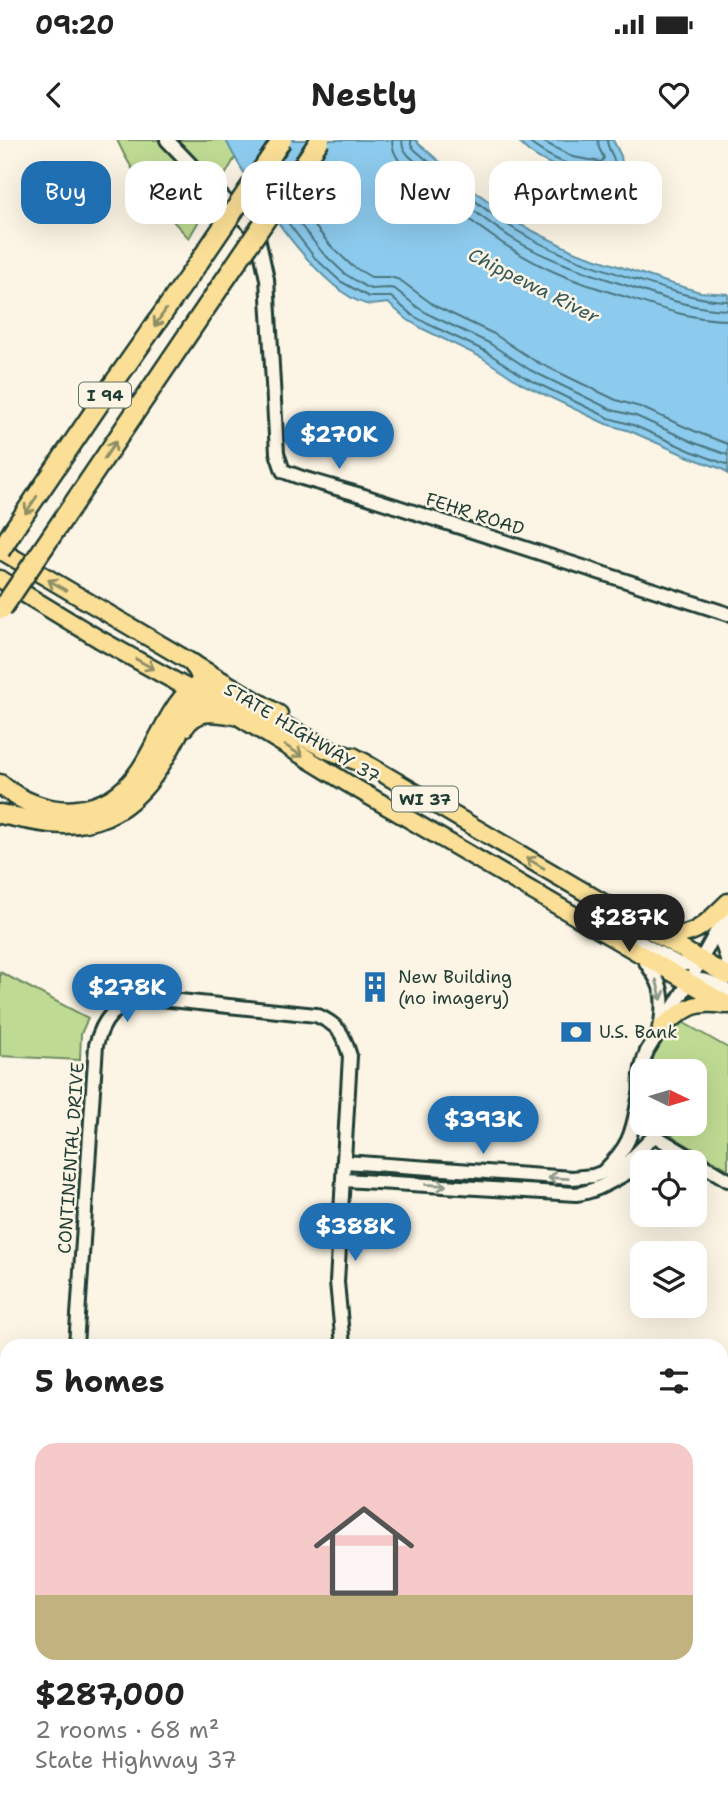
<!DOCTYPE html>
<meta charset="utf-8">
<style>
:root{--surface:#fff;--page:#f2f2f2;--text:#222;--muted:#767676;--accent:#1f6fb2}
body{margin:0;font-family:"Shantell Sans",sans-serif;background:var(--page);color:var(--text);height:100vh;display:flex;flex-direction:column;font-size:26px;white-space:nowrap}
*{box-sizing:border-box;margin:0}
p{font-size:23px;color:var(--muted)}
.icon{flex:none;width:38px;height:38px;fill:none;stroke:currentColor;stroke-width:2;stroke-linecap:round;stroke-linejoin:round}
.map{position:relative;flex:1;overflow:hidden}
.panel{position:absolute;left:0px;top:1199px;width:728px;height:471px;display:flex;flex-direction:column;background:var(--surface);border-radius:21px 21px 0 0;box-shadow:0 7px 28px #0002}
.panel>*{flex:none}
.guide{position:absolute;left:21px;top:21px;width:686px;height:63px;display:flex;gap:14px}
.needle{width:46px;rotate:95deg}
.fabs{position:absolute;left:630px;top:919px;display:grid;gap:14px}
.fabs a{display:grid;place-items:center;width:77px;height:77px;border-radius:14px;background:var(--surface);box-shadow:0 7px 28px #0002;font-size:35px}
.price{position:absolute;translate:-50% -60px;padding:0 16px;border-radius:24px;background:var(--accent);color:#fff;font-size:23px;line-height:46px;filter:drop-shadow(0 2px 4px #0008)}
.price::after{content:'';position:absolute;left:50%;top:42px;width:21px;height:16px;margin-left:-10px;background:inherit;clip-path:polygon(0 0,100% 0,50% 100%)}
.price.active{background:#222;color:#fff}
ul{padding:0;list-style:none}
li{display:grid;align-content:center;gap:14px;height:371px;padding:0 35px}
li span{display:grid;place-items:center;height:217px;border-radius:21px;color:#555}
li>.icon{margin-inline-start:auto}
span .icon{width:126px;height:126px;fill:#fffc;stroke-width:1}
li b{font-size:30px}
h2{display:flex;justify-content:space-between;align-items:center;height:84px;padding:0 35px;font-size:30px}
.pill{padding:0 24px;border-radius:21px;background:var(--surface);box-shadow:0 7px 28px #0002;font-size:24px;line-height:63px}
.pill.active{background:var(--accent);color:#fff}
.status{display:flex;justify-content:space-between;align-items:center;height:49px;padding:0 35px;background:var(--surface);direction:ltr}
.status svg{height:19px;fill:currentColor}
header{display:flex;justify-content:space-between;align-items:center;height:91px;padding:0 35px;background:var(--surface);font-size:32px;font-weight:700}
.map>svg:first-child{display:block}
.green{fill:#bfdb93;stroke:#6f8c64;stroke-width:2}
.water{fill:#8dcbee;stroke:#6192a4;stroke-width:2}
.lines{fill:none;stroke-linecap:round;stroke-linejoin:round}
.shore{stroke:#4b767e;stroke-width:2}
.minor-casing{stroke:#1f3d34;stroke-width:18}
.major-casing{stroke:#1f3d34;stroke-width:21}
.highway-casing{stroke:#1f3d34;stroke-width:23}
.minor{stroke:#fcf5e5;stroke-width:12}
.major{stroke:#fbdf96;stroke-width:16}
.highway{stroke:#fbdf96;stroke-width:18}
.highway-bridge-casing{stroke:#1f3d34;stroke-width:23;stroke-linecap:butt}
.highway-bridge{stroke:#fbdf96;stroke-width:18}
.oneway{stroke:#8d8e65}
.oneway2{stroke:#8e998c}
.labels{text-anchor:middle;stroke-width:5;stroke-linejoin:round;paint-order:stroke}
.shield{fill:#fcf5e5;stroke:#617469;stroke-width:2}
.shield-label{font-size:16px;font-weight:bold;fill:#1f3d34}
.street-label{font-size:18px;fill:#1f3d34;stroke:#fcf5e5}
.poi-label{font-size:18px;fill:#1f3d34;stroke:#fcf5e5;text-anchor:start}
.water-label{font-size:19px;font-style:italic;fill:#355959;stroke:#fcf5e5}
</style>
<div class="status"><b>09:20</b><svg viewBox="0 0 49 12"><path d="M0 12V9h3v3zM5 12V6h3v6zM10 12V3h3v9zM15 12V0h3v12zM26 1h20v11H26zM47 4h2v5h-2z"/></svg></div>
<header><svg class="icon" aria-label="back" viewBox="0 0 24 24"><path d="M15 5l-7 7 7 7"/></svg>Nestly<svg class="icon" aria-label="heart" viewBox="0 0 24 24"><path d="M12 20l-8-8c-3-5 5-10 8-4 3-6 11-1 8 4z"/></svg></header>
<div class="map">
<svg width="728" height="1668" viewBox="0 0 728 1668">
<rect width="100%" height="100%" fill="#fcf5e5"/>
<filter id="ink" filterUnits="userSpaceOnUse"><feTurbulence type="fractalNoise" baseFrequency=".0143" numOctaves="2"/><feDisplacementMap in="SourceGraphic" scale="14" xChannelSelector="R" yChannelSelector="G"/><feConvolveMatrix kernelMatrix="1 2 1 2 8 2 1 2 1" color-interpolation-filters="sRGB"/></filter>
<g filter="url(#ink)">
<g class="green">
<path d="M 117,0 L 226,0 L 236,16 L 189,98 C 158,66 136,41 117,0 Z"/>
<path d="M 0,832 L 88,878 L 81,894 L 80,920 L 0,916 Z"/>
<path d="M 677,879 L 728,908 L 728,1029 L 675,998 L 660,984 L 695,984 L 695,931 L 648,931 L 654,911 Z"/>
</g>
<g class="water">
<path d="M 226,0 L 416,0 L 419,4 L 468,46 L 519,84 L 573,111 L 666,142 L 700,152 L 728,154 L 728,334 L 722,329 L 689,317 L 630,291 L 606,284 L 522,244 L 481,217 L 423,189 L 408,180 L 388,163 C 381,164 373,166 366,164 C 320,152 246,43 226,0 Z"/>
<path d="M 518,0 L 613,0 L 621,16 L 623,30 C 620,33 618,35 614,36 C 591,44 530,21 518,0 Z"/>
</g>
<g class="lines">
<g class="shore">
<path d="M 392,0 C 392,23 415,35 430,48 C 471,82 514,116 564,136 C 585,145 608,151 629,158 C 662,169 694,180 728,180"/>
<path d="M 402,0 L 403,8 L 409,16 C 441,44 474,73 510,97 C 548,121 592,134 634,148 C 665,159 695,169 728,170"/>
<path d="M 411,0 L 411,5 L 415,10 C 447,37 480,68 516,90 C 553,113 594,126 634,139 C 665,149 696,160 728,161"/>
<path d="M 526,0 C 549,19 582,34 612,29 L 615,26 C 615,16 607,9 607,0"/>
<path d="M 540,0 L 573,17 L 601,22 L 604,18 L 599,8 L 598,0"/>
<path d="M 293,59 L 330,105 L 352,126 L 371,137 L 390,137 L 400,140 L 435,166 L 494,194 L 535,221 L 616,260 L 640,267 L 699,293 L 728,304"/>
<path d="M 287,68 L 322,112 L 345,134 L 366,147 L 371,149 L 389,148 L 395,149 L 417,167 L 430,175 L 489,203 L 530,230 L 612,270 L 636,276 L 695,303 L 728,315"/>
<path d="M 282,75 L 315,118 L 340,141 L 369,157 L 391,157 L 412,175 L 426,183 L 485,211 L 526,238 L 609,278 L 633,285 L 691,311 L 728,325"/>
</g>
<defs>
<g id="minor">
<path d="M 167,0 L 257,93 L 267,139 L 277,313 L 283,331 L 302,338 L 364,356 L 728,474"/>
<path d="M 594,780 L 631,797 L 679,824 L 688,824 L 701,820"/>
<path d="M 724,782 L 722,804 L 728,822"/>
<path d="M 643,816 C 647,826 654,833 658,842 C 664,854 663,870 661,883"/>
<path d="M 689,842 C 704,836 714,844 728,851"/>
<path d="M 642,964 C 639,946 640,928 647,911 L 689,842 L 728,770"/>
<path d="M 648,984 L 655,995 L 660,999 L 728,1040"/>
<path d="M 345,1022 L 572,1038 L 593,1036 L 624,1025"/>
<path d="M 658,1022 L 680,1022"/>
<path d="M 620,1030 L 655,995"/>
<path d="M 604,1031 C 633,1003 632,991 640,954"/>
<path d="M 344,1040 L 576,1054 C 601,1051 619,1035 642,1026"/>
<path d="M 76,1206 L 96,905 C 104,876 114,869 141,857 L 316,875 C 339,885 343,893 350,916 L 337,1142 L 343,1206"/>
<path d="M 545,1662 L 546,1668"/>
</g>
<g id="major">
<path d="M 0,410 L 279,574"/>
<path d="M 0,439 L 99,499 L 236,575 L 347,643 L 728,865"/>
<path d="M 353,616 L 728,836"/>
<path d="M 662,795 C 696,798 705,784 728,762"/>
<path d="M 661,887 C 686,870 691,860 724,865"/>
</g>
<g id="highway">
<path d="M 14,389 L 104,257 L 199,122"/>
<path d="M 44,407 L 222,144"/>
<path d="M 184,587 C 198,567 215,572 236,575"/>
<path d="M 0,644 C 43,681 106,682 140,631 C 156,608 170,567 191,550 C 199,543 208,546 216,550 L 325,608 L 364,623"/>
<path d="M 0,674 C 21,678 43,684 64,684 C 143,684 167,612 198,554 C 202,541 202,533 193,524"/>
</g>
</defs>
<use href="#minor" class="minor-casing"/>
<use href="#major" class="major-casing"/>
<use href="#highway" class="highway-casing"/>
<use href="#minor" class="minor"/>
<use href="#major" class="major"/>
<use href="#highway" class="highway"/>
<defs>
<g id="highway-bridge">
<path d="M 199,122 L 282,0"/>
<path d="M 222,144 L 320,0"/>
<path d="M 0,411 L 14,389"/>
<path d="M 2,469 L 44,407"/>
</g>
</defs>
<use href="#highway-bridge" class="highway-bridge-casing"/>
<use href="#highway-bridge" class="highway-bridge"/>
</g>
<defs><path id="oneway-shaft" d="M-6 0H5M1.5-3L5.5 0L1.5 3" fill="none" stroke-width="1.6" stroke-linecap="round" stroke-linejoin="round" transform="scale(1.75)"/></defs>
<g class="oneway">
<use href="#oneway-shaft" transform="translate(160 178) rotate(125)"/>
<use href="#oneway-shaft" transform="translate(110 310) rotate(-56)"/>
<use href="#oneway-shaft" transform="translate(31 365) rotate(124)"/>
<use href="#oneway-shaft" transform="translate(57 445) rotate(-149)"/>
<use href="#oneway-shaft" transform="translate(145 524) rotate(29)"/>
<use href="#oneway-shaft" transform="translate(294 611) rotate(32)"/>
<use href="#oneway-shaft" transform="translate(535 723) rotate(-150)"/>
</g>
<g class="oneway2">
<use href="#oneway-shaft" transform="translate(659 850) rotate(75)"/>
<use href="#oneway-shaft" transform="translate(558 1038) rotate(-177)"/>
<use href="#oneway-shaft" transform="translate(436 1045) rotate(3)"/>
</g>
</g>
<defs>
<symbol id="building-bare" viewBox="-9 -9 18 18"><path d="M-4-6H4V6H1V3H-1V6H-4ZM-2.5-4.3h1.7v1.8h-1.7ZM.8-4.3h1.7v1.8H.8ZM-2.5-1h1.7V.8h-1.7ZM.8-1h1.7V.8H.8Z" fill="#1f6fb2" stroke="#fcf5e5" stroke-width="2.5" paint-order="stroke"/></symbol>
<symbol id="bank-bare" viewBox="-9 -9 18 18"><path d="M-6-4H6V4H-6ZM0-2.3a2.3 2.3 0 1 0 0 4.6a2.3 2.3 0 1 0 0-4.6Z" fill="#1f6fb2" stroke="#fcf5e5" stroke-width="2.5" paint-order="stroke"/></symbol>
</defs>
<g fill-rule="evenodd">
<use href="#building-bare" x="353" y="825" width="44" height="44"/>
<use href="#bank-bare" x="554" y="870" width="44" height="44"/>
</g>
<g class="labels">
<g class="shield">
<rect x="79" y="242.5" width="52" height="25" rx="5"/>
<rect x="392" y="646.5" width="66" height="25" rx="5"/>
</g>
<g class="shield-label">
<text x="105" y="261">I 94</text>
<text x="425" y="665">WI 37</text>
</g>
<g class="street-label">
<text transform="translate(475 374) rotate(18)" y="6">FEHR ROAD</text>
<text transform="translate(302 593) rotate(31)" y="6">STATE HIGHWAY 37</text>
<text transform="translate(71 1018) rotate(-86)" y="6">CONTINENTAL DRIVE</text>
</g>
<g class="poi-label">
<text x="398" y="843">New Building<tspan x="398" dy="21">(no imagery)</tspan></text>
<text x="599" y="898">U.S. Bank</text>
</g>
<g class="water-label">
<text transform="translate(534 145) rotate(27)" y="7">Chippewa River</text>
</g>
</g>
</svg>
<div class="fabs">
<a><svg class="needle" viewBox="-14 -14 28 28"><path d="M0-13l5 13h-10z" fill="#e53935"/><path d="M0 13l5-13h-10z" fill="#767676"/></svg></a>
<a><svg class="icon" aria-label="locate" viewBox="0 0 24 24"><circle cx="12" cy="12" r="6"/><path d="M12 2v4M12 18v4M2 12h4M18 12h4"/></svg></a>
<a><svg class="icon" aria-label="layers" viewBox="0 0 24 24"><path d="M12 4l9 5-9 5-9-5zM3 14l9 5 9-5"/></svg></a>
</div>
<b class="price" style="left:339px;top:331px">$270K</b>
<b class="price active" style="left:629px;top:814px">$287K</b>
<b class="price" style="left:127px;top:884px">$278K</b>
<b class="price" style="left:483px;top:1016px">$393K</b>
<b class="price" style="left:355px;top:1123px">$388K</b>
<div class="guide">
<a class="pill active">Buy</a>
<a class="pill">Rent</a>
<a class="pill">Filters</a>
<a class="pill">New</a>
<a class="pill">Apartment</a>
</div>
<section class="panel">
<h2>5 homes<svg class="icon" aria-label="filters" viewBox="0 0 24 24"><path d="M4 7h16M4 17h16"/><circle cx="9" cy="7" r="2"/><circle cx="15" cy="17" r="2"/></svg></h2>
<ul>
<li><span style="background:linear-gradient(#f6c9c9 70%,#c2b280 0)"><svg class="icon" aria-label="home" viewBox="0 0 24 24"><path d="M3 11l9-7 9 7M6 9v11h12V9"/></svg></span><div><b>$287,000</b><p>2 rooms · 68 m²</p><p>State Highway 37</p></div></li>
</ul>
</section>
</div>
